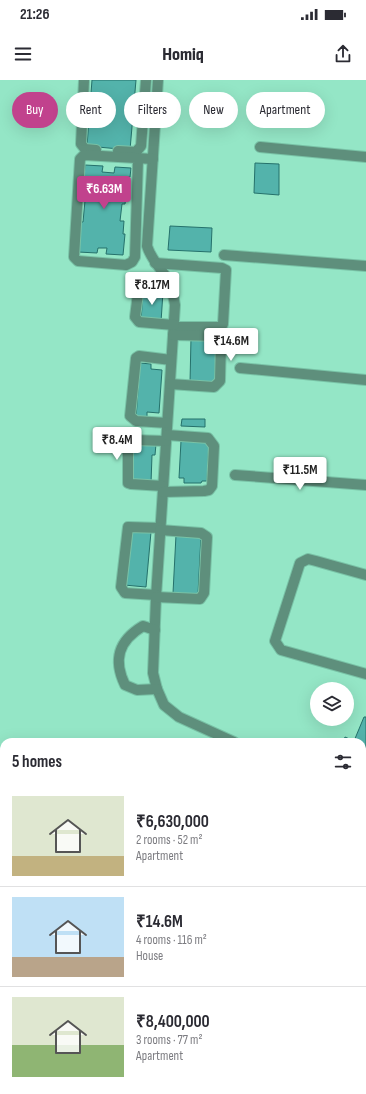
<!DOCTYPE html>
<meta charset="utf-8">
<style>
:root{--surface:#fff;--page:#f2f2f3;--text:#2b2b33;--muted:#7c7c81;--line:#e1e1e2;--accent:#c1428d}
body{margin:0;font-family:"Sofia Sans Condensed",sans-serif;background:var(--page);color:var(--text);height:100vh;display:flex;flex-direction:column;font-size:15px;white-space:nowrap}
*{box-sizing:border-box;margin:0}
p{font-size:13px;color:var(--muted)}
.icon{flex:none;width:22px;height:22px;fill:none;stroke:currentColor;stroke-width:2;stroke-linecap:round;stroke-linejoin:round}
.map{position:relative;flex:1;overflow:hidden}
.sheet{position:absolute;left:0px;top:658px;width:366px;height:356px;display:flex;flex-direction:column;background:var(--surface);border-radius:12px 12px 0 0;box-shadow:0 4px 16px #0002}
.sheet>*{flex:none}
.hud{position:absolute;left:12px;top:12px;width:342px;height:36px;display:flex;gap:8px}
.controls{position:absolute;left:310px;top:602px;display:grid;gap:8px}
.controls a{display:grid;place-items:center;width:44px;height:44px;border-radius:50%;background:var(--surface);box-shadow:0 4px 16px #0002;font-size:20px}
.price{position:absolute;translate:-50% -34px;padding:0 9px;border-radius:4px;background:#fff;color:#222;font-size:13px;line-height:26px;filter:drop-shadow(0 1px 2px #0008)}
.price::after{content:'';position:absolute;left:50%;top:24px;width:12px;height:9px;margin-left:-6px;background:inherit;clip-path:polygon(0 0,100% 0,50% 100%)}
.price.on{background:var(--accent);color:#fff}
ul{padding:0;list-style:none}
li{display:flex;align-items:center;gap:12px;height:100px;padding:0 12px}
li+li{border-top:1px solid var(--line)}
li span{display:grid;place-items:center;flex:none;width:112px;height:80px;border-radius:0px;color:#555}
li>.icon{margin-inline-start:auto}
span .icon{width:48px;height:48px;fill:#fffc;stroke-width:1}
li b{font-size:17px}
h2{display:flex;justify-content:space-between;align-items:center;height:48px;padding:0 12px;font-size:17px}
.chip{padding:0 14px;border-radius:18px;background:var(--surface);box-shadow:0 4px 16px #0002;font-size:14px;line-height:36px}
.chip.on{background:var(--accent);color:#fff}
.status{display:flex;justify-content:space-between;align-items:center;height:28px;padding:0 20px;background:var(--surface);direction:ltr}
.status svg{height:11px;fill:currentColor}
header{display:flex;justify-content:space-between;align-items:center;height:52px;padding:0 12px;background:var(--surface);font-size:18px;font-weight:800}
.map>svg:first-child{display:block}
.building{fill:#53b3ab;stroke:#25716b}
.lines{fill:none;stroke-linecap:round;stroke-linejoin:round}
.minor-casing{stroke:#79c2a6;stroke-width:12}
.minor{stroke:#5e8f7c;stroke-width:10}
</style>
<div class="status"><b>21:26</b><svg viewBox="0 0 49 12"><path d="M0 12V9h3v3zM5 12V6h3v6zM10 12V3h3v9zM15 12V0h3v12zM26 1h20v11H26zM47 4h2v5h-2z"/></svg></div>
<header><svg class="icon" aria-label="menu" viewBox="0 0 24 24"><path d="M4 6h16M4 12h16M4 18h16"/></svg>Homiq<svg class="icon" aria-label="share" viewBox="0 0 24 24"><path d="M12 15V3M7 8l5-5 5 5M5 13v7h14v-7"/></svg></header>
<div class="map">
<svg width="366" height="1014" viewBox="0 0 366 1014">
<rect width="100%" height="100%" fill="#94e6c6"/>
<g class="building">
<path d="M 92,0 L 136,0 L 130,70 L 87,66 Z"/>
<path d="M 255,83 L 279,84 L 279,115 L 254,113 Z"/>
<path d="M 85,85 L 103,86 L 102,92 L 114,93 L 115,87 L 131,88 L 130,97 L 128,97 L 125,124 L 122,124 L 120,141 L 124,141 L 123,154 L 125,154 L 123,175 L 106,174 L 107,168 L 98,168 L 97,173 L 78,172 L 80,142 L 83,142 L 86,110 L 83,110 Z"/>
<path d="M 170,146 L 212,148 L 211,172 L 168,170 Z"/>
<path d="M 143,211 L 163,212 L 161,242 L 141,241 Z"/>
<path d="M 191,258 L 216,258 L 215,303 L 190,303 Z"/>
<path d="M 140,283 L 151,284 L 151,289 L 162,290 L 159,333 L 147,332 L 147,339 L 136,338 Z"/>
<path d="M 182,339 L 205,339 L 205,347 L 181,346 Z"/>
<path d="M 181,361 L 209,362 L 207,401 L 202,401 L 201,403 L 184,403 L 184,398 L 179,398 Z"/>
<path d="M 132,363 L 156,364 L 155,375 L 152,375 L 151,403 L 131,403 Z"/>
<path d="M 129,450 L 151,452 L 146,507 L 124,505 Z"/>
<path d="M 176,455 L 201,456 L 198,514 L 173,513 Z"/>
<path d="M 364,637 L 366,637 L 366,692 L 362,691 L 362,662 L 343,662 L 345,657 L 354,661 Z"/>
</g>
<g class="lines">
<defs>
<g id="minor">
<path d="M 84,0 L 81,64 L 85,69 L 96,70"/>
<path d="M 158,0 L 147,166 C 151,179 159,186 166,197 C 172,205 173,215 175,225 L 156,517 L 153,593 L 157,609 L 164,625 L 179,637 L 234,662"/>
<path d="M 260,67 L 366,77"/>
<path d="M 118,71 L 136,72 L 141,66 L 146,0"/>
<path d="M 138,79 L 135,177 L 132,182 L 126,185 L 78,181 L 74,177 L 80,79 L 84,75 L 153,79"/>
<path d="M 224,175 L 366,186"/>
<path d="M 155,183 L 222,188 L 226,190 L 223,244 L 221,247 L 174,247"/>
<path d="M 173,211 L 140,210 L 138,213 L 135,237 L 139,242 L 174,245"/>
<path d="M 240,288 L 366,300"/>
<path d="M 170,304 L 214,307 L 220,301 L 221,259 L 220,256 L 173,255"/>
<path d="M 167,343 L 136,341 L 130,336 L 136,278 L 139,276 L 171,280"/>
<path d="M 235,395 L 366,405"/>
<path d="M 163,406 L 131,404 L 128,403 L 128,366 L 133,360 L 166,361"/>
<path d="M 163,412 L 204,411 L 209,410 L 212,406 L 214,366 L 208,358 L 167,355"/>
<path d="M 366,495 L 316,481 L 308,479 L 300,483 L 275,561 L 281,570 L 366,594"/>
<path d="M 156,515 L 125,513 L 121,507 L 128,447 L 161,448"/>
<path d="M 156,517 L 200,519 L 204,513 L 207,457 L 201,453 L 160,450"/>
<path d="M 155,550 L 143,546 C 118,561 113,580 125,605 L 137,610 L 157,609"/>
<path d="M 362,717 L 366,719"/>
<path d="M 362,957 L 366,955"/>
</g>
</defs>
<use href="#minor" class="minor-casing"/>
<use href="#minor" class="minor"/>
</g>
</svg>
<div class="controls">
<a><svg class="icon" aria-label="layers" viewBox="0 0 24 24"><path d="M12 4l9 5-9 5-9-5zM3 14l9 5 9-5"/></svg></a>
</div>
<b class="price on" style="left:104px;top:130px">₹6.63M</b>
<b class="price" style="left:152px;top:226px">₹8.17M</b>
<b class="price" style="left:231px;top:282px">₹14.6M</b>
<b class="price" style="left:117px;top:381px">₹8.4M</b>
<b class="price" style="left:300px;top:411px">₹11.5M</b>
<div class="hud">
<a class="chip on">Buy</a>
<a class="chip">Rent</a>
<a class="chip">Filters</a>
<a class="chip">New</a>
<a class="chip">Apartment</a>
</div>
<section class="sheet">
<h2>5 homes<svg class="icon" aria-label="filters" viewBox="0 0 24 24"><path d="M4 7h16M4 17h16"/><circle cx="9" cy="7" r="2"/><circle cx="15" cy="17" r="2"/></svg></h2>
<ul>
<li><span style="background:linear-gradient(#dfe7d0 75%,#c2b280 0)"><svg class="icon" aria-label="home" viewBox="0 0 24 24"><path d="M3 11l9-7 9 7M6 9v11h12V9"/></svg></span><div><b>₹6,630,000</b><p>2 rooms · 52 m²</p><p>Apartment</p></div></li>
<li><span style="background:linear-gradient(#bfe0f5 75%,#b9a48a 0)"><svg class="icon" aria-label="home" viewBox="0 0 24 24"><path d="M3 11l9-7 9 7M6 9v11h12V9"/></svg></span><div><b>₹14.6M</b><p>4 rooms · 116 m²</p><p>House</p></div></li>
<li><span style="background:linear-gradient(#dfe7d0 60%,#8fb573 0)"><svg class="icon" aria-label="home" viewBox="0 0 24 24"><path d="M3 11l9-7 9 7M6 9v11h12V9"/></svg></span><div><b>₹8,400,000</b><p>3 rooms · 77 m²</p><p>Apartment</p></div></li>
</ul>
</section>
</div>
